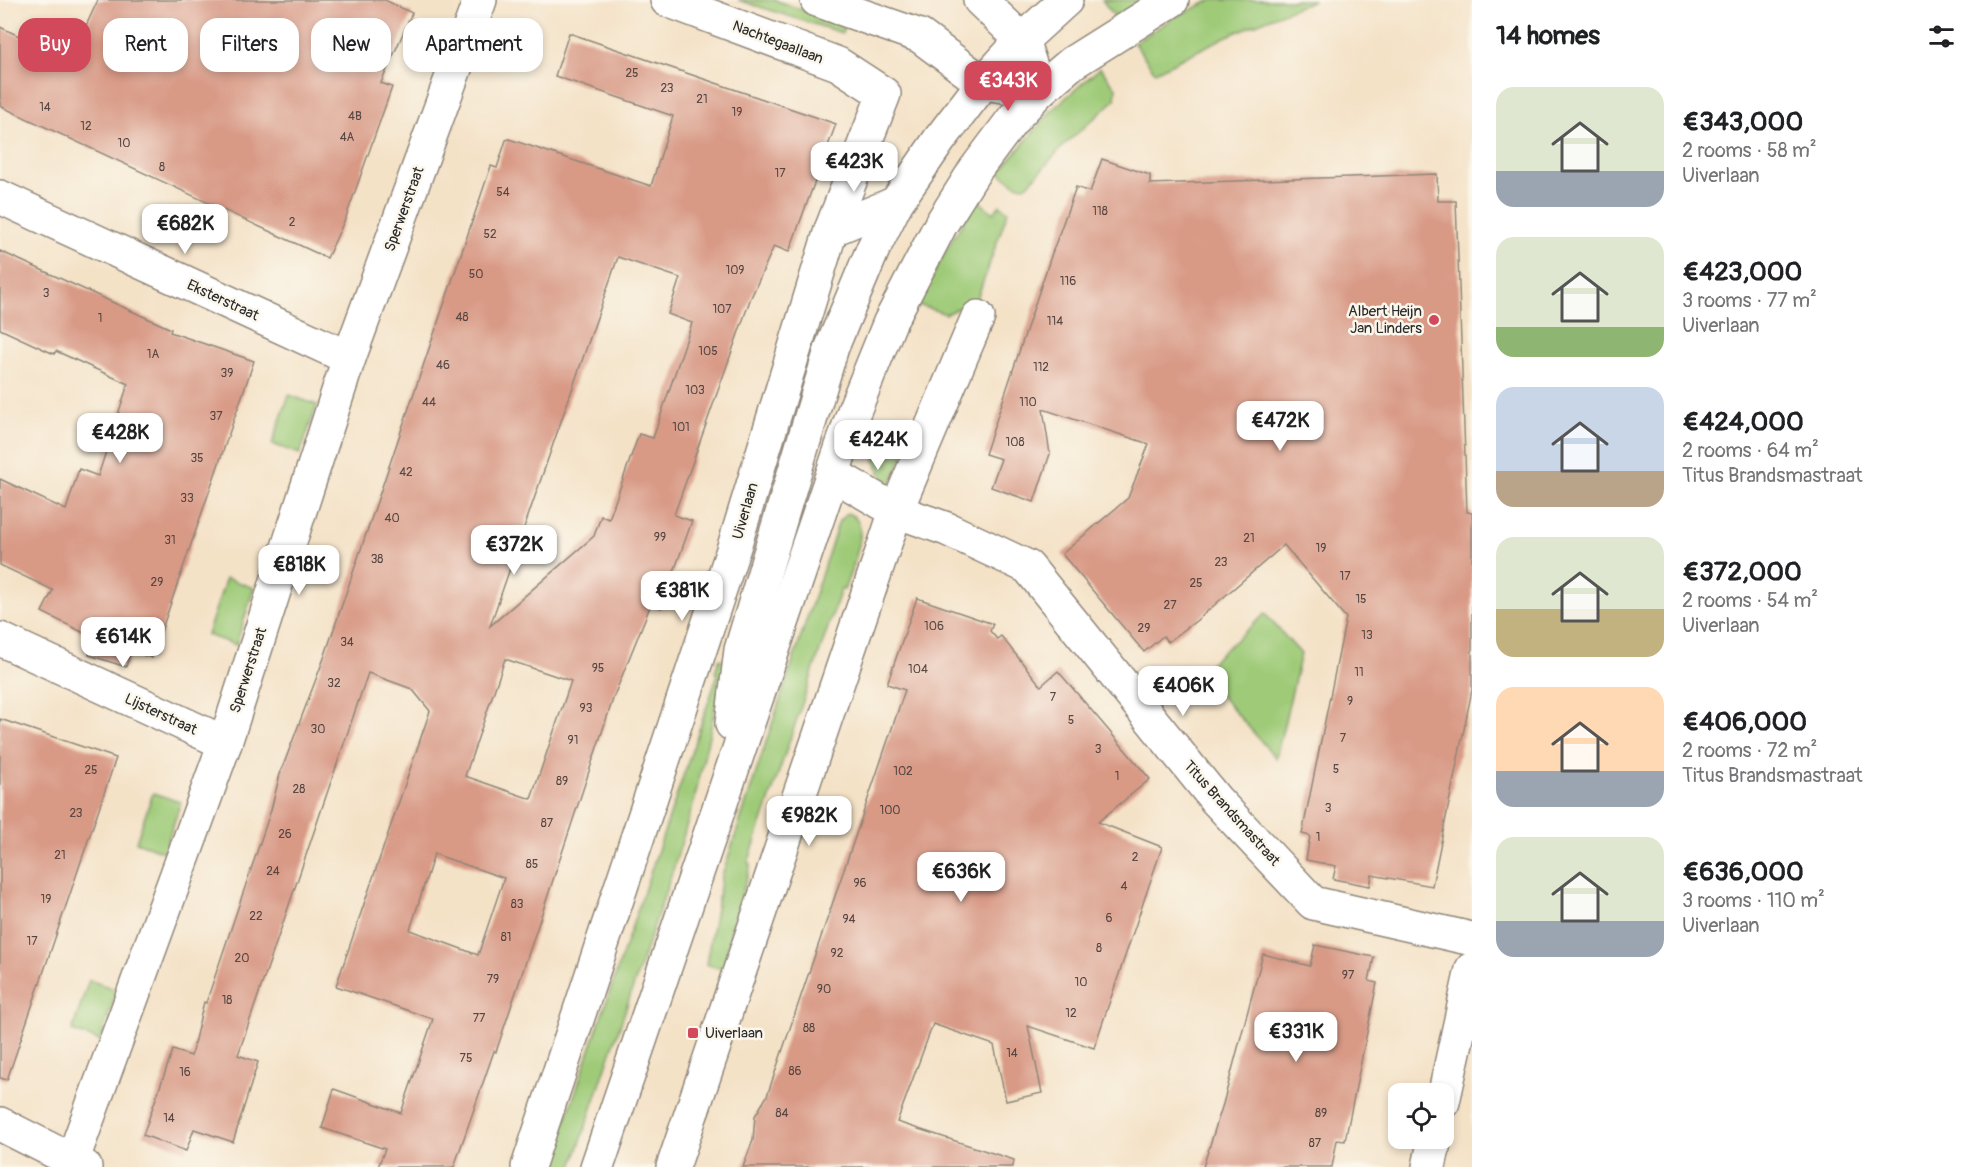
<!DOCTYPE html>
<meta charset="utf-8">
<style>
:root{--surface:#fff;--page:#f2f2f2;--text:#202124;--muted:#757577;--accent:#d1495b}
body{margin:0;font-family:Pangolin,sans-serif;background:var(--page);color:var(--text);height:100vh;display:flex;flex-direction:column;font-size:22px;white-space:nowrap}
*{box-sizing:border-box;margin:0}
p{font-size:20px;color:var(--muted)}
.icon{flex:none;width:33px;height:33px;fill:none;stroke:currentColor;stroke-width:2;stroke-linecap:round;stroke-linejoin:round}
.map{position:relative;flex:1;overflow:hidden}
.drawer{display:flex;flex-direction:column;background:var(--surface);width:510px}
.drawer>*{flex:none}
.hud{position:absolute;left:18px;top:18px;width:570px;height:54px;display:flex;gap:12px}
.tools{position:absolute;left:1388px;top:1083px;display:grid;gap:12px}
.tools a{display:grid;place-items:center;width:66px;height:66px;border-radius:12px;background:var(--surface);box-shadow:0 3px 9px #0003;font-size:30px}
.price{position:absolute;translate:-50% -51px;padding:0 14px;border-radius:12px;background:#fff;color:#222;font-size:20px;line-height:39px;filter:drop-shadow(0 2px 3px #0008)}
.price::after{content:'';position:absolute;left:50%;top:36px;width:18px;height:14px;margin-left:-9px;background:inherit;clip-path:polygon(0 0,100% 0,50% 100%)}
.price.current{background:var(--accent);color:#fff}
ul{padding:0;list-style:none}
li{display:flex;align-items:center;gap:18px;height:150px;padding:0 24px}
li span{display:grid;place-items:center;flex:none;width:168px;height:120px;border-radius:18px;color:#555}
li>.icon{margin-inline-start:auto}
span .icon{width:72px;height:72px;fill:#fffc;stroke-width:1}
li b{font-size:26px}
h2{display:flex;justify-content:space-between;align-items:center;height:72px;padding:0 24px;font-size:26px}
.tag{padding:0 21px;border-radius:18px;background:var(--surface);box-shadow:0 3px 9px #0003;font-size:21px;line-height:54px}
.tag.current{background:var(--accent);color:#fff}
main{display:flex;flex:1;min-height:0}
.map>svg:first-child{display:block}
.green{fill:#9fcb78;stroke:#657b52;stroke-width:1.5}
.building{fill:#d89985;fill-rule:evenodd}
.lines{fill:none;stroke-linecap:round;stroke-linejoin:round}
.minor-casing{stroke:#908679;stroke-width:36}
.tertiary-casing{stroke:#908679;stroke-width:36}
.secondary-casing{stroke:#908679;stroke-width:36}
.minor{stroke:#fff;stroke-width:33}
.tertiary{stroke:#fff;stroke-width:33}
.secondary{stroke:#fff;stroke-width:33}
.poi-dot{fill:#d1495b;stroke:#fbf7ec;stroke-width:2}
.labels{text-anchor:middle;stroke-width:5;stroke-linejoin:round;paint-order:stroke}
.number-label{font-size:12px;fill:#564642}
.street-label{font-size:15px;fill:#2b2b2b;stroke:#fbf7ec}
.poi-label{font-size:15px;fill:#2b2b2b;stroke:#fbf7ec;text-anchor:end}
</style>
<main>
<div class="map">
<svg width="1472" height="1167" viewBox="0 0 1472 1167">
<rect width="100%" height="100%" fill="#fbf7ec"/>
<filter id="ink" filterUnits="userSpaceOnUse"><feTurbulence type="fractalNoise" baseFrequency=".0167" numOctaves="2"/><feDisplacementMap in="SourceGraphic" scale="12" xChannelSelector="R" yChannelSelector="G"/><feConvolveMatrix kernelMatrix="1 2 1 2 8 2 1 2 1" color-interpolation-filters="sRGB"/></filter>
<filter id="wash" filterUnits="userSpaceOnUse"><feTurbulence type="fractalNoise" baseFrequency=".008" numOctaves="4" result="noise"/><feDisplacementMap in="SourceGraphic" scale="24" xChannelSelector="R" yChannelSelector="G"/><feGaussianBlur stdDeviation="1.35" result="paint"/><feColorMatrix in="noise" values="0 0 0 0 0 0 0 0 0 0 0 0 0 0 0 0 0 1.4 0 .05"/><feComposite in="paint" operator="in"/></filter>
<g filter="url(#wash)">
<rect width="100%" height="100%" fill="#f4e2c7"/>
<g class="green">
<path d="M 738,0 L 775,0 L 845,25 L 842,33 Z"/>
<path d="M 1102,0 L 1153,0 L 1118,21 Z"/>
<path d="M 1212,0 L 1314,0 L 1227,36 L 1155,72 L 1134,43 L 1175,17 Z"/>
<path d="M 1100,68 L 1116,88 L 1115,100 L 1064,145 L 1027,186 L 1016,185 L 999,172 L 1053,109 Z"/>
<path d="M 977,200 L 994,213 L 1000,205 L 1008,211 L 972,313 L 958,308 L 946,314 L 918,305 L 950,243 Z"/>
<path d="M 289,395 L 317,405 L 300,454 L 272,444 Z"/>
<path d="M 875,417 L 913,432 L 890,486 C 872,468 869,441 875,417 Z"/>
<path d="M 847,513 C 875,521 850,572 844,590 L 841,589 L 748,863 L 751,864 L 732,926 L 724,970 L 706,964 L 722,876 L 839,521 Z"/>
<path d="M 226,578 L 254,588 L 236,645 L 207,635 Z"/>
<path d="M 1265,614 L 1301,654 L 1276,758 L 1200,672 Z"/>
<path d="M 719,659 L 726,661 L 694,801 L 674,867 L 572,1167 L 550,1167 L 718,674 L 715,672 Z"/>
<path d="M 153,793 L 181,802 L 164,852 L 136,842 Z"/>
<path d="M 89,980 L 117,990 L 100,1041 L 72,1031 Z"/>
</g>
<g id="blocks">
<g class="building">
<path d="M 98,0 L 385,0 L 412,13 L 381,83 L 392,87 L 346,217 L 327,258 L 0,106 L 0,27 L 70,60 Z"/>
<path d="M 569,33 L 836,124 L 789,252 L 774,246 L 750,300 L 674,515 L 692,521 L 661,608 L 651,604 L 614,696 L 496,1052 L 494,1051 L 454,1167 L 378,1167 L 385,1149 L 322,1128 L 334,1089 L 401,1113 L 433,1019 L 336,986 L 430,711 L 412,689 L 368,673 L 238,1055 L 258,1062 L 233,1142 L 194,1129 L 186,1151 L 143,1135 L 173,1050 L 191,1056 L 204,1002 L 206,1003 L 271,810 L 280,774 L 324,658 L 491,166 L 497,168 L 506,140 L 509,139 L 651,186 L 673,116 L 555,76 ZM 618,257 L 680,278 L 668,314 L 692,323 L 653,438 L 639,434 L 609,519 L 601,516 L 594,536 L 490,626 ZM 505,659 L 571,681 L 531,799 L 465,776 ZM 434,854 L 504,878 L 478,955 L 410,930 Z"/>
<path d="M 1102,159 L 1150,175 L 1150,184 L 1437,174 L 1438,201 L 1456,201 L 1467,512 L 1472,513 L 1472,690 L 1432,886 L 1372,875 L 1370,886 L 1333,879 L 1336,866 L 1306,860 L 1310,836 L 1302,834 L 1346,618 L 1284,545 L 1196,621 L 1168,642 L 1163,636 L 1144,652 L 1062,554 L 1128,498 L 1149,444 L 1043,409 L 1050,454 L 1034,502 L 991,487 L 1001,459 L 985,454 L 1051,256 L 1076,187 L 1090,192 Z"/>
<path d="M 0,251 L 171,329 L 170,332 L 254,361 L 152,658 L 131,651 L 126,667 L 89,655 L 94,638 L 42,612 L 53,590 L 0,565 L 0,479 L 66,510 L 79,469 L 98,476 L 128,384 L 56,351 L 54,354 L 0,329 Z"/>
<path d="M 917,598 L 993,624 L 990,631 L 997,639 L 1001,636 L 1041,686 L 1058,671 L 1150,779 L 1098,822 L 1162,847 L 1094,1048 L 1028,1026 L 1042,1093 L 1006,1101 L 994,1045 L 933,1024 L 897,1122 L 1014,1160 L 1013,1167 L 743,1167 L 753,1140 L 755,1116 L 767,1096 L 905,690 L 887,684 Z"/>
<path d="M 0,719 L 116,758 L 7,1080 L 0,1078 Z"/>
<path d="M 1315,945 L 1374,957 L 1369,981 L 1377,983 L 1345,1141 L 1337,1140 L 1332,1167 L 1203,1167 L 1223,1104 L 1263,954 L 1310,966 Z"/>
</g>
</g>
</g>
<g filter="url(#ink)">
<use href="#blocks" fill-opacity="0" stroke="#908679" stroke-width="1.5"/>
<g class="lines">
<defs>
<g id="minor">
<path d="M 0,197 L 349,358"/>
<path d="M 831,230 L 896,203"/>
<path d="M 833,474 L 896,511 L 947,529 L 1028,567 L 1216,800 L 1313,903 L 1472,939"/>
<path d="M 0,639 L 225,743"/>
<path d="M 1443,1102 L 1472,969"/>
<path d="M 0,1124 L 85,1167"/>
<path d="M 70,1167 L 225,743 L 349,358 L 480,0"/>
<path d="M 528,1167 L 734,547 L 831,230 L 884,94 L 838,64 L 667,0"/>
<path d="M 673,1167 L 896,511 L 978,317"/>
<path d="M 1429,1167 L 1435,1138"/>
</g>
<path id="tertiary" d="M 817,0 L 920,36 L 983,83 L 1039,91 L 1022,40 L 980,0"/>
<g id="secondary">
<path d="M 732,724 L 741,650 L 778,527 L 832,347 L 873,249 L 896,203 L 940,139 L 983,83 L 1022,40 L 1066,0"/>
<path d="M 597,1167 L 854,411 L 890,322 L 941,224 L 975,170 L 1014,118 L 1039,91 L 1072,63 L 1172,0"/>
</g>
</defs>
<use href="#minor" class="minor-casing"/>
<use href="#tertiary" class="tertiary-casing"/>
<use href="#secondary" class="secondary-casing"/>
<use href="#minor" class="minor"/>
<use href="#tertiary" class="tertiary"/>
<use href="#secondary" class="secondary"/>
</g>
</g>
<g class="poi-dot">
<circle cx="1434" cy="320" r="6"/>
<rect x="687" y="1027" width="12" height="12" rx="3"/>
</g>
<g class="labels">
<g class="number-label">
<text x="632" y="77">25</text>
<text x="667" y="92">23</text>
<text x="702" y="103">21</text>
<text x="45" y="111">14</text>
<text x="737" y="116">19</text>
<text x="355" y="120">4B</text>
<text x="86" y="130">12</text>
<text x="347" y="141">4A</text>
<text x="124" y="147">10</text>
<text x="162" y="171">8</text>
<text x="780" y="177">17</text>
<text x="503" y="196">54</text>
<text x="1100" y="215">118</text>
<text x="292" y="226">2</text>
<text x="490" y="238">52</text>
<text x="735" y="274">109</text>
<text x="476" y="278">50</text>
<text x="1068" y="285">116</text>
<text x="46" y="297">3</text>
<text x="722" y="313">107</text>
<text x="462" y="321">48</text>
<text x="100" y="322">1</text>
<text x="1055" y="325">114</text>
<text x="708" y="355">105</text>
<text x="153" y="358">1A</text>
<text x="443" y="369">46</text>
<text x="1041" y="371">112</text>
<text x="227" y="377">39</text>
<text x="695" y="394">103</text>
<text x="429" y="406">44</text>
<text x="1028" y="406">110</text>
<text x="216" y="420">37</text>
<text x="681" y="431">101</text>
<text x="1015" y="446">108</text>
<text x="197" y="462">35</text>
<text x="406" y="476">42</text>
<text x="187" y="502">33</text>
<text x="392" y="522">40</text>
<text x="660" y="541">99</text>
<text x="1249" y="542">21</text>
<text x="170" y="544">31</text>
<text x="1321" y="552">19</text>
<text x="377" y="563">38</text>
<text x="1221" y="566">23</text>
<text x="1345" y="580">17</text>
<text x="157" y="586">29</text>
<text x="1196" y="587">25</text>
<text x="1361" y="603">15</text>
<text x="1170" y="609">27</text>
<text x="934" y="630">106</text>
<text x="1144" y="632">29</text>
<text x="1367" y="639">13</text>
<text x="347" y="646">34</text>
<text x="598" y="672">95</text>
<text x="918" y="673">104</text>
<text x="1359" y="676">11</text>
<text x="334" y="687">32</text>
<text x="1053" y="701">7</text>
<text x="1350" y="705">9</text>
<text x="586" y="712">93</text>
<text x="1071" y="724">5</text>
<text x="318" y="733">30</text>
<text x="1343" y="742">7</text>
<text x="573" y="744">91</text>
<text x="1098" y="753">3</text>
<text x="1336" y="773">5</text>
<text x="91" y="774">25</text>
<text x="903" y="775">102</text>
<text x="1117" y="780">1</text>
<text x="562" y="785">89</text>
<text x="299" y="793">28</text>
<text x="1328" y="812">3</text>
<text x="890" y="814">100</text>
<text x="76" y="817">23</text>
<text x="547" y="827">87</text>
<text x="285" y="838">26</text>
<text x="1318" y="841">1</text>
<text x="60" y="859">21</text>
<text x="1135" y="861">2</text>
<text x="532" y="868">85</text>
<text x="273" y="875">24</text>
<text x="860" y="887">96</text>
<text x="1124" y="890">4</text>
<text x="46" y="903">19</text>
<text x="517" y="908">83</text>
<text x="256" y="920">22</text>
<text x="1109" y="922">6</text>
<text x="849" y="923">94</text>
<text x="506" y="941">81</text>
<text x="32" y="945">17</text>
<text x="1099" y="952">8</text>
<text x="837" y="957">92</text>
<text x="242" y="962">20</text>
<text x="1348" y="979">97</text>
<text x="493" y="983">79</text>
<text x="1081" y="986">10</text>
<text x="824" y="993">90</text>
<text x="227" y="1004">18</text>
<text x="1071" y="1017">12</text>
<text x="479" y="1022">77</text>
<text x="809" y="1032">88</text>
<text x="1012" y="1057">14</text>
<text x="466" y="1062">75</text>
<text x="795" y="1075">86</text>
<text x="185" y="1076">16</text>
<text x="782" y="1117">84</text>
<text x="1321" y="1117">89</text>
<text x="169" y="1122">14</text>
<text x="1315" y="1147">87</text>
</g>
<g class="street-label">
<text transform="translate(778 42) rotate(21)" y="5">Nachtegaallaan</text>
<text transform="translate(404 209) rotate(-70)" y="5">Sperwerstraat</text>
<text transform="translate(223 300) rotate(25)" y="5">Eksterstraat</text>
<text transform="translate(745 511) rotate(-74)" y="5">Uiverlaan</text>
<text transform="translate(248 670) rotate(-72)" y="5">Sperwerstraat</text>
<text transform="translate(161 714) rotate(25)" y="5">Lijsterstraat</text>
<text transform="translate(1232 813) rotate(48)" y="5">Titus Brandsmastraat</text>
</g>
<g class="poi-label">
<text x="1422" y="316">Albert Heijn<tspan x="1422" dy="17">Jan Linders</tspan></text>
<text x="705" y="1038" text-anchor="start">Uiverlaan</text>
</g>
</g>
</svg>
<div class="tools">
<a><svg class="icon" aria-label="locate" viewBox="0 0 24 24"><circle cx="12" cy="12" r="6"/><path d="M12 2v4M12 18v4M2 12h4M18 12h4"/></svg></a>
</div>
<b class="price current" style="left:1008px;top:112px">€343K</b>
<b class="price" style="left:854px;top:193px">€423K</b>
<b class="price" style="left:185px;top:255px">€682K</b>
<b class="price" style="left:1280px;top:452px">€472K</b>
<b class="price" style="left:120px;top:464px">€428K</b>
<b class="price" style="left:878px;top:471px">€424K</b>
<b class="price" style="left:514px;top:576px">€372K</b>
<b class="price" style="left:299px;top:596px">€818K</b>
<b class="price" style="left:682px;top:622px">€381K</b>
<b class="price" style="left:123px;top:668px">€614K</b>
<b class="price" style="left:1183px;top:717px">€406K</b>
<b class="price" style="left:809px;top:847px">€982K</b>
<b class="price" style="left:961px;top:903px">€636K</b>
<b class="price" style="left:1296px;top:1063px">€331K</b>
<div class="hud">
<a class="tag current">Buy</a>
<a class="tag">Rent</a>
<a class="tag">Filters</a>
<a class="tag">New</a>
<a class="tag">Apartment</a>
</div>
</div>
<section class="drawer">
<h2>14 homes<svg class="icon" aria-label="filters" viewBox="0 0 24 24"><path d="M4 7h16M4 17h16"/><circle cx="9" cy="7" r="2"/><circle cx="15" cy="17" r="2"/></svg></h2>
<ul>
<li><span style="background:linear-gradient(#dfe7d0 70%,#9aa5b1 0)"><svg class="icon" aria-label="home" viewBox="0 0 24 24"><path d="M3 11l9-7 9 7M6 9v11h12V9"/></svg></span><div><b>€343,000</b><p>2 rooms · 58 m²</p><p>Uiverlaan</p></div></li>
<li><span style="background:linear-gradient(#dfe7d0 75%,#8fb573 0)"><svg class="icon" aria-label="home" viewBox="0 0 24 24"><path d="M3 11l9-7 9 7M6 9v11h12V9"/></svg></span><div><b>€423,000</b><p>3 rooms · 77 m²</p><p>Uiverlaan</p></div></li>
<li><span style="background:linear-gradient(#c9d6e8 70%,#b9a48a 0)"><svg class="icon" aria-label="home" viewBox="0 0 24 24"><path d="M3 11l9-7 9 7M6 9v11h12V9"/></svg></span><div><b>€424,000</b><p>2 rooms · 64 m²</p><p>Titus Brandsmastraat</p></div></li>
<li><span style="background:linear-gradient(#dfe7d0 60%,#c2b280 0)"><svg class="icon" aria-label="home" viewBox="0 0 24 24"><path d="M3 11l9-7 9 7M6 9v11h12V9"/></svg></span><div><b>€372,000</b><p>2 rooms · 54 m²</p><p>Uiverlaan</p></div></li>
<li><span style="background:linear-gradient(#ffd9b3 70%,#9aa5b1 0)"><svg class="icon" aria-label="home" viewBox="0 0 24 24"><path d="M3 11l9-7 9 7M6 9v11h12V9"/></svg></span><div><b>€406,000</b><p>2 rooms · 72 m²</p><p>Titus Brandsmastraat</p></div></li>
<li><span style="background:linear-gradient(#dfe7d0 70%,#9aa5b1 0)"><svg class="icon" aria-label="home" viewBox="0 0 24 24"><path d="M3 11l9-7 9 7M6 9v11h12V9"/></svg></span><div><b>€636,000</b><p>3 rooms · 110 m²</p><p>Uiverlaan</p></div></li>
</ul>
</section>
</main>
